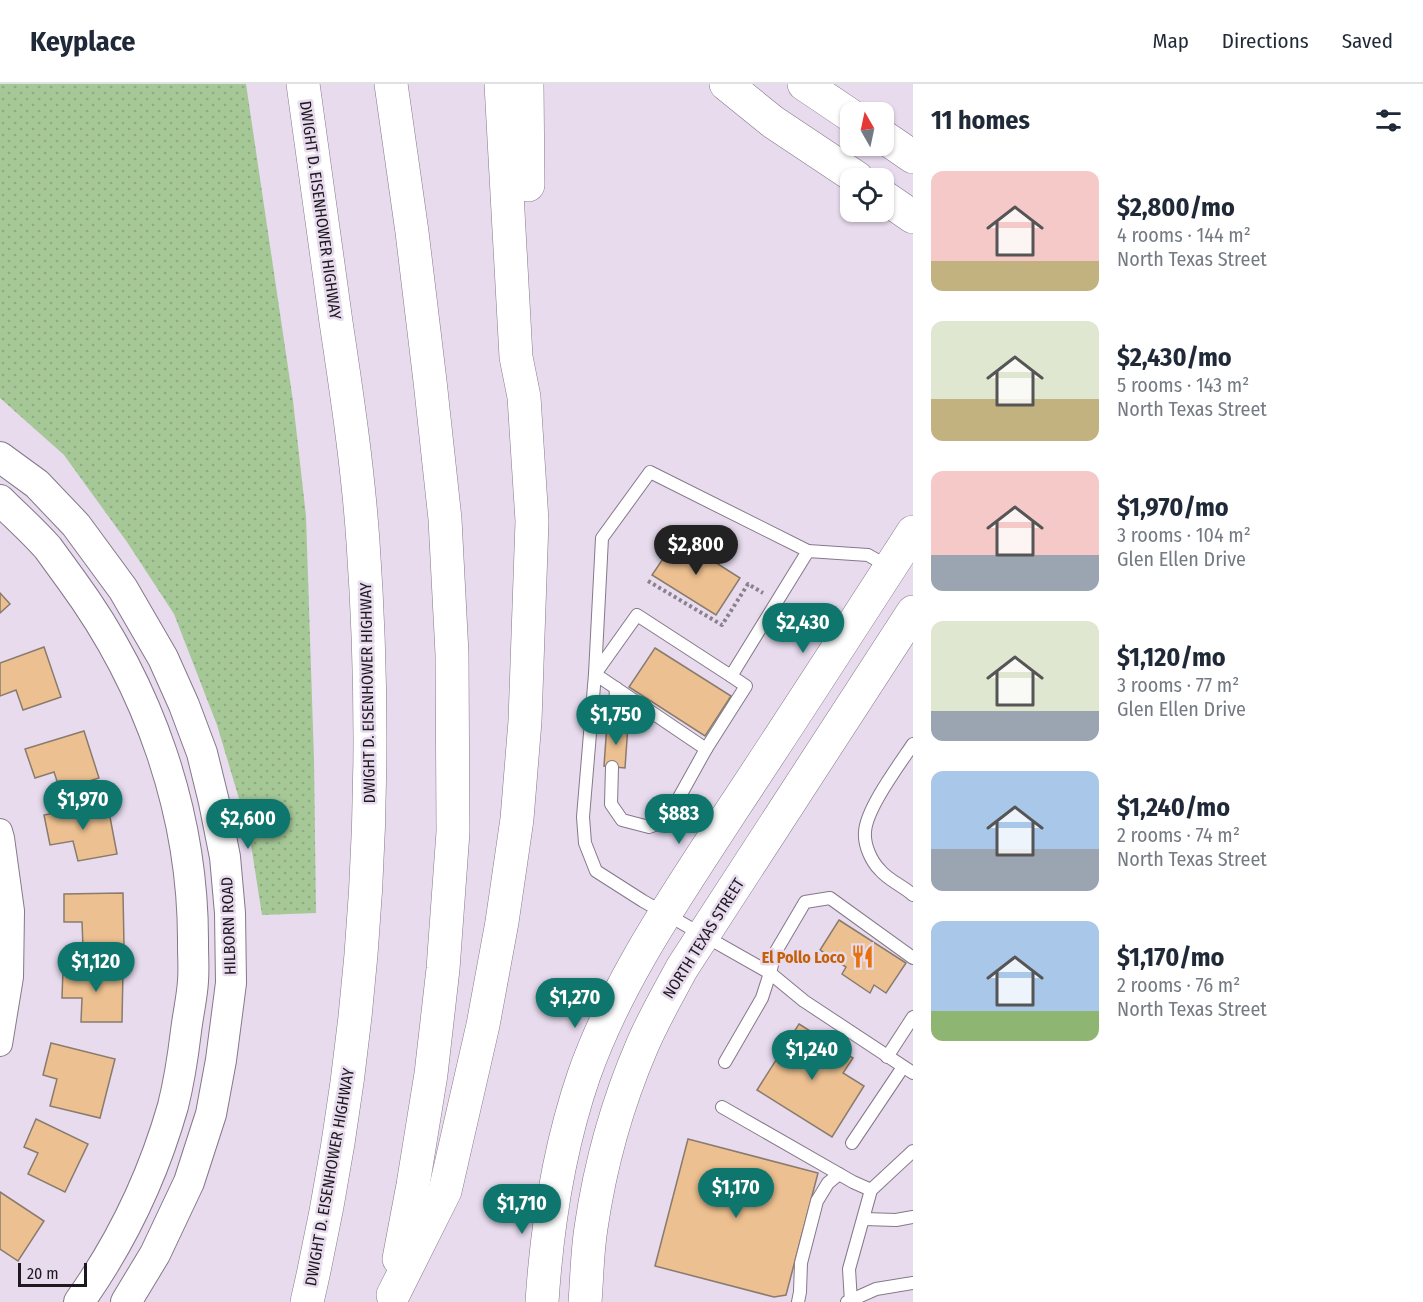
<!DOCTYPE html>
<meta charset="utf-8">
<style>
:root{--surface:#fff;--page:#f2f2f3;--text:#1f2937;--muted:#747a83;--line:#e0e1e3;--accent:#0f766e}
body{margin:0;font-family:"Fira Sans Condensed",sans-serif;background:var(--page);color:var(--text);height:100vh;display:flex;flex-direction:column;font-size:22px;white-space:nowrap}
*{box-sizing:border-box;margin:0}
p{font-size:20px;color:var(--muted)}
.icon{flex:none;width:33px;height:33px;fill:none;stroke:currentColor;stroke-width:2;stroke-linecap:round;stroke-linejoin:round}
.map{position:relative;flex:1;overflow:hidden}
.drawer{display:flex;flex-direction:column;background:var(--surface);width:510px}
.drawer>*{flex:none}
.needle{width:39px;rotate:351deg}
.tools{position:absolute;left:840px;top:18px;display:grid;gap:12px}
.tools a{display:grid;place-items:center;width:54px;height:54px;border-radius:12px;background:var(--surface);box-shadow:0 2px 4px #0004;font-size:30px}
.scale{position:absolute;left:18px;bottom:15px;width:69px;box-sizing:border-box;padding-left:6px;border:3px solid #1d191f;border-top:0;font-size:16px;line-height:21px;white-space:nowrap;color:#1d191f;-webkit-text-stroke:4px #e7dbed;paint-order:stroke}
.price{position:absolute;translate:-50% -51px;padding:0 14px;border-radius:21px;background:var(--accent);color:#fff;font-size:20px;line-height:39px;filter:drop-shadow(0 2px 3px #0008)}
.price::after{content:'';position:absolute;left:50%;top:36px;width:18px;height:14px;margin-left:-9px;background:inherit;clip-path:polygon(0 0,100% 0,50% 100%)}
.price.selected{background:#222;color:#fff}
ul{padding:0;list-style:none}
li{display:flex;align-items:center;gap:18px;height:150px;padding:0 18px}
li span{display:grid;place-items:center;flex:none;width:168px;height:120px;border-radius:12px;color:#555}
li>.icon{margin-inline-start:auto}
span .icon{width:72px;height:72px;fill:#fffc;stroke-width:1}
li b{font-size:26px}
h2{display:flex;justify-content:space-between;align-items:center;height:72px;padding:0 18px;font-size:26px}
header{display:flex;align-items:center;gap:36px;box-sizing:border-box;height:84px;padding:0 30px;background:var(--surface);border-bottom:2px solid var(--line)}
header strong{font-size:28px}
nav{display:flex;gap:33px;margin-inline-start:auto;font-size:21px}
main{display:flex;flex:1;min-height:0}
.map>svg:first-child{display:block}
.grass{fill:url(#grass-dots)}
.building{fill:#edc091;stroke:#897b6d;stroke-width:1.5}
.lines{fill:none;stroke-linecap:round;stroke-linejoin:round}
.service-casing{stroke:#847989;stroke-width:14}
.minor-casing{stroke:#847989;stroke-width:26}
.tertiary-casing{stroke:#847989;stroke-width:32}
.secondary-casing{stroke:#847989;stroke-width:34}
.motorway-casing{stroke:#847989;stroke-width:34}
.path{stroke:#89818d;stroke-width:4;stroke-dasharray:3 3;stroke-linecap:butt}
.service{stroke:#fff;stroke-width:12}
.minor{stroke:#fff;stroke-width:24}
.tertiary{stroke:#fff;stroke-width:30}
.secondary{stroke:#fff;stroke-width:33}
.motorway{stroke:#fff;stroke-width:33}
.labels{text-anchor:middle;stroke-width:5;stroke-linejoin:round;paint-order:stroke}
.street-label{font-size:16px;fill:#1d191f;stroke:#e7dbed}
.food-label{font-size:16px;font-weight:bold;fill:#c56008;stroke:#e7dbed;text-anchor:end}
</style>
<header>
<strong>Keyplace</strong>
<nav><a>Map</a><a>Directions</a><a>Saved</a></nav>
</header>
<main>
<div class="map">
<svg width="913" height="1218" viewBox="0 0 913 1218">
<defs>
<pattern id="grass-dots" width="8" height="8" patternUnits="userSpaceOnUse" patternTransform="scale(1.5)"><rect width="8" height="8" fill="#a6c897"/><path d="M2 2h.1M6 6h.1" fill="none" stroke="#8eab82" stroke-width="1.8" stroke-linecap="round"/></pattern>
</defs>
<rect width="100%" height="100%" fill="#e7dbed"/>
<path class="grass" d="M 0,0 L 246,0 L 293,317 L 306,432 L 314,676 L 316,829 L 262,831 L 249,748 L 217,641 L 174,530 L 127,458 L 64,371 L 0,314 Z"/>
<g class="building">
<path d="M 677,454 L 740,494 L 716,531 L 652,491 Z"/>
<path d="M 0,509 L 10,520 L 0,529 Z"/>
<path d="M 44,563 L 61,613 L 23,626 L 16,606 L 0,612 L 0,579 Z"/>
<path d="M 655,564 L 731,612 L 705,652 L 629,603 Z"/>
<path d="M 607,640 L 628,641 L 625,684 L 604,682 Z"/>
<path d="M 84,647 L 99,694 L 60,706 L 54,688 L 35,694 L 25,665 Z"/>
<path d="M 104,719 L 107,733 L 110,733 L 117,770 L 78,777 L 73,757 L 50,761 L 44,731 Z"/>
<path d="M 123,809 L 124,862 L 83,863 L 82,838 L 64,838 L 64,810 Z"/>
<path d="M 839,836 L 906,879 L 886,909 L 874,901 L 870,909 L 842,890 L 846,883 L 820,866 Z"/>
<path d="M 63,885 L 123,886 L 122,938 L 81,938 L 82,914 L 62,914 Z"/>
<path d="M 799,940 L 853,974 L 843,989 L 864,1002 L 832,1053 L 757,1006 Z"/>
<path d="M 51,959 L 115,975 L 100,1034 L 50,1022 L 57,995 L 43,991 Z"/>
<path d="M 36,1035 L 88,1060 L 65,1108 L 28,1090 L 38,1069 L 24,1063 Z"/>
<path d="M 688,1055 L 818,1089 L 786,1211 L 774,1213 L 655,1182 Z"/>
<path d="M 0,1108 L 44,1137 L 18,1177 L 0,1165 Z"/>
</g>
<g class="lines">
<defs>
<g id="service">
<path d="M 889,483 L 868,471 L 808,467 L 650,388 L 602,454 L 595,590 L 583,733 L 585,759 L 596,787 L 643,817 L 770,889 L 804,917 L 913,989"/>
<path d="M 614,640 L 616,604"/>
<path d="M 913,660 C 899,681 866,725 865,748 C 864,761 871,777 880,786 C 888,796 903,802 913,811"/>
<path d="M 706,665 L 746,602 L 731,592"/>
<path d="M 612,683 L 611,720 L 622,736 L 649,743 L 666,737 L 706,665 L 595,590 L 637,531 L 731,592 L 808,467"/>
<path d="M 887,973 L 913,933"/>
<path d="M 725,978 L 762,914 L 770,889 L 775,869 L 805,818 L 830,814 L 913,874"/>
<path d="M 722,1023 L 853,1098 L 871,1106"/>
<path d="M 852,1059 L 903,983"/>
<path d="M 864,1135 L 896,1136 L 913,1133"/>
<path d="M 798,1218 L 800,1208 L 801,1179 L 817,1117 L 828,1099 L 839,1090"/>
<path d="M 847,1218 L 876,1205 L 913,1199"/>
<path d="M 851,1218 L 849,1185 L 871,1106 L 913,1067"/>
</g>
<path id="minor" d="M 0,747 L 2,754 L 12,827 L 11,893 L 0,960"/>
<g id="tertiary">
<path d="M 0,373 L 37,400 L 76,441 L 123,505 L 163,574 L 184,621 L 202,669 L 214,718 L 225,773 L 230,829 L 231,899 L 221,976 L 211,1030 L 189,1098 L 155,1170 L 126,1218"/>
<path d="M 0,416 C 16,432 33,447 48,464 C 56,475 64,486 72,497 C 149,602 194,730 193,861 C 193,873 194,885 193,897 C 192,914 188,930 186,947 C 183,972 179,998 173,1022 C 153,1092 121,1159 79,1218"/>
</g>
<g id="secondary">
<path d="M 726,0 L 773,38 L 857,94"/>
<path d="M 804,0 L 850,31"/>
<path d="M 884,53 L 913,73"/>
<path d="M 884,113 L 913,133"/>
<path d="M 542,1218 C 547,1141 559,1064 584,991 C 618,895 677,811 732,726 C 793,634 853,541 913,448"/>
<path d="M 585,1218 C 587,1194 587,1169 591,1144 C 600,1082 617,1020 642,962 C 653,936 668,910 682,884 L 913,528"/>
</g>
<g id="motorway">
<path d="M 303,0 C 314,79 325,159 336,238 C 347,311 358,385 363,458 C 381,712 364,970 307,1218"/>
<path d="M 391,0 L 412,148 L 430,297 L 445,435 L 452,570 L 453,748 L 443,885 L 431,990 L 413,1101 L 399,1175"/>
<path d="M 527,0 L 528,101"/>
<path d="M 393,1211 L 445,1107 L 483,941 L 502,838 L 517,735 L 525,637 L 532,437 L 524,313 L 516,273 L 501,0"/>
</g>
</defs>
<use href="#service" class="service-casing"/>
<use href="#minor" class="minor-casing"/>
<use href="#tertiary" class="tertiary-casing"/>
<use href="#secondary" class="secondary-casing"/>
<use href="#motorway" class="motorway-casing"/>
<g class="path">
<path d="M 648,497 L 722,541 L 748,500 L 763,509"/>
<path d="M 789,526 L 818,545"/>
</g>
<use href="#service" class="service"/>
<use href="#minor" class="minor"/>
<use href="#tertiary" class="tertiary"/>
<use href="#secondary" class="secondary"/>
<use href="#motorway" class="motorway"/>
</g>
<defs>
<symbol id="restaurant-bare" viewBox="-9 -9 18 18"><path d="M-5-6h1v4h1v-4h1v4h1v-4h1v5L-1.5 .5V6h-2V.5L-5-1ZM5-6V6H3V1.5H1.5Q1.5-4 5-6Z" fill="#e8710a" stroke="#e7dbed" stroke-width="2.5" paint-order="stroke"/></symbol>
</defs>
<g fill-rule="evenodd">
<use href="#restaurant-bare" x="846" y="856" width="33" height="33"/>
</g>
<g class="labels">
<g class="street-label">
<text transform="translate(321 126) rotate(82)" y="6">DWIGHT D. EISENHOWER HIGHWAY</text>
<text transform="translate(367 609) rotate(-91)" y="6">DWIGHT D. EISENHOWER HIGHWAY</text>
<text transform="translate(228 842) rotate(-92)" y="6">HILBORN ROAD</text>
<text transform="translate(703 854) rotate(-58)" y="6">NORTH TEXAS STREET</text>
<text transform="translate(329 1093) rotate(-80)" y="6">DWIGHT D. EISENHOWER HIGHWAY</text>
</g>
<g class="food-label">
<text x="845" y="879">El Pollo Loco</text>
</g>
</g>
</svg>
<div class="tools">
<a><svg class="needle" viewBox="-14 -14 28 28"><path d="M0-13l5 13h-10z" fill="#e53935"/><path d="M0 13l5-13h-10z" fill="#747a83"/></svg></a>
<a><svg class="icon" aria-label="locate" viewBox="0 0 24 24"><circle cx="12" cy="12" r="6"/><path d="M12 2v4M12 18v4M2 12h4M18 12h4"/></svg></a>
</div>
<div class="scale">20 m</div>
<b class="price selected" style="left:696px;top:492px">$2,800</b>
<b class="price" style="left:803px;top:570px">$2,430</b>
<b class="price" style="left:616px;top:662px">$1,750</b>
<b class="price" style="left:83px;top:747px">$1,970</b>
<b class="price" style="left:679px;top:761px">$883</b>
<b class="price" style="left:248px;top:766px">$2,600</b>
<b class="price" style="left:96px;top:909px">$1,120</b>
<b class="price" style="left:575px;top:945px">$1,270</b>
<b class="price" style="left:812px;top:997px">$1,240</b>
<b class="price" style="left:736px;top:1135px">$1,170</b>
<b class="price" style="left:522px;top:1151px">$1,710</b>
</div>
<section class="drawer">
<h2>11 homes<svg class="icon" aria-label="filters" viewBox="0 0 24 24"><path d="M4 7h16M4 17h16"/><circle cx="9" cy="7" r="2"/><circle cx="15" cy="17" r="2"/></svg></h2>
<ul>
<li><span style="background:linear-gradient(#f6c9c9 75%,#c2b280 0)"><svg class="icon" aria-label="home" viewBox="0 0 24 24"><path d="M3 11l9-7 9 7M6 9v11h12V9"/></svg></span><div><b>$2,800/mo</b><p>4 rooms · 144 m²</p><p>North Texas Street</p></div></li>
<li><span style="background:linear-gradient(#dfe7d0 65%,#c2b280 0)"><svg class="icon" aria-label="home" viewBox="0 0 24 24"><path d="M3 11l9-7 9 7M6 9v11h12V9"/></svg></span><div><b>$2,430/mo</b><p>5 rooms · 143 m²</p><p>North Texas Street</p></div></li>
<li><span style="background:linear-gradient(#f6c9c9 70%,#9aa5b1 0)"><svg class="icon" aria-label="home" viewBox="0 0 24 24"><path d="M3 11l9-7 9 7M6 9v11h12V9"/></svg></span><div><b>$1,970/mo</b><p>3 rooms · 104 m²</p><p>Glen Ellen Drive</p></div></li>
<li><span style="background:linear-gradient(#dfe7d0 75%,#9aa5b1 0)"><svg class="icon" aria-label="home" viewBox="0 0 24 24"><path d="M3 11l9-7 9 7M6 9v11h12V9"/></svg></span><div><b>$1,120/mo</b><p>3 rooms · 77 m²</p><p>Glen Ellen Drive</p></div></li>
<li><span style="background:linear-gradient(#a9c7e8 65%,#9aa5b1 0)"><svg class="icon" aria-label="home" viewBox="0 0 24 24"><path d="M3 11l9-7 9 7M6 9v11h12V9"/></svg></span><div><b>$1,240/mo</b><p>2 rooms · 74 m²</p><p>North Texas Street</p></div></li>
<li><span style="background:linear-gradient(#a9c7e8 75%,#8fb573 0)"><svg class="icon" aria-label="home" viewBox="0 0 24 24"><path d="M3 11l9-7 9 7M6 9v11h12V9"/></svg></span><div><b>$1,170/mo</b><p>2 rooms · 76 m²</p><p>North Texas Street</p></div></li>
</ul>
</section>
</main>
